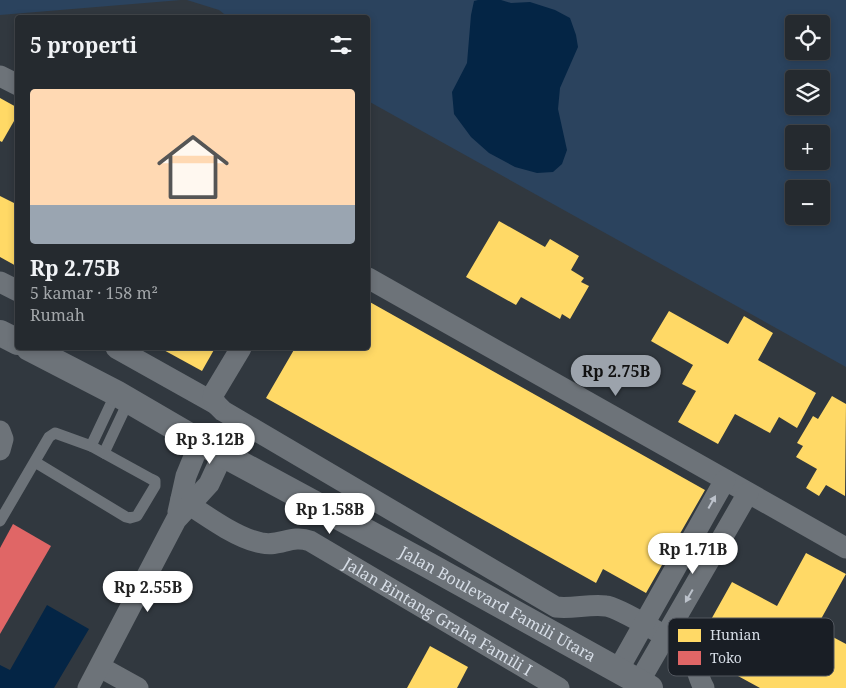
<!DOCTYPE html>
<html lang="id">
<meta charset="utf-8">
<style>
:root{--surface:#252a2f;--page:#31363b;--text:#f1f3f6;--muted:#a3a7aa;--line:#42464b;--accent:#9ca3ac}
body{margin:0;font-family:"Noto Serif",serif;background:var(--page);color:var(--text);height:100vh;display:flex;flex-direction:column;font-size:19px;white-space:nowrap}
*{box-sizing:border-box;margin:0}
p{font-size:16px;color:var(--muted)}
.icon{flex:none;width:28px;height:28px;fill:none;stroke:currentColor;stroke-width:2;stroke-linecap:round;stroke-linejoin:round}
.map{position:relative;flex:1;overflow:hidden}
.details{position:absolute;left:15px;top:15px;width:355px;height:335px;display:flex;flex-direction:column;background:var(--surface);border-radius:5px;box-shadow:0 2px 8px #0003,0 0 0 1px var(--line)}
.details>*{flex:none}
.controls{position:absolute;left:785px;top:15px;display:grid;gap:10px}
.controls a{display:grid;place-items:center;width:45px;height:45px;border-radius:5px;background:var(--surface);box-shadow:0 2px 8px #0003,0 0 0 1px var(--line);font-size:25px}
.price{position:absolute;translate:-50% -42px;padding:0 11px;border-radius:18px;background:#fff;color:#222;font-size:16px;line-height:32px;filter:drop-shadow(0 1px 2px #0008)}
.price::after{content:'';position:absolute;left:50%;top:30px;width:15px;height:11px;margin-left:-8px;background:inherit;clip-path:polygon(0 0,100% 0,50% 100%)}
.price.on{background:var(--accent);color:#111}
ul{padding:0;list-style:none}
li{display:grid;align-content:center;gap:10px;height:265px;padding:0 15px}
li span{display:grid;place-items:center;height:155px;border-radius:5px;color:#555}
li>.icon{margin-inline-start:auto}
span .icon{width:90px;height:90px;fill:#fffc;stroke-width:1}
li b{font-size:21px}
h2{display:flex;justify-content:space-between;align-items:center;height:60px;padding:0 15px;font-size:21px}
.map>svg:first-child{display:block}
.green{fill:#2b435e;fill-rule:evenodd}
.water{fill:#042545}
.homes{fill:#ffd966}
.shops{fill:#e06666}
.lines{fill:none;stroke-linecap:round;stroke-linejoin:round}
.service{stroke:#6d7379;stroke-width:11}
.minor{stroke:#6d7379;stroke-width:21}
.tertiary{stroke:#6d7379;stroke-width:26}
.oneway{fill:#bcc2cb}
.labels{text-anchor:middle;stroke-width:5;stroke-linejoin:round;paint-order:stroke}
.street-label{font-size:16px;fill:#d6dde6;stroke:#191e25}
.key{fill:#191e25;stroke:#52575f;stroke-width:1}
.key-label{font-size:14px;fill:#d6dde6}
</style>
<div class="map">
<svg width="846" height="688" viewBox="0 0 846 688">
<rect width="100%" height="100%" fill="#31383f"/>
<g class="green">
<path d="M 0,0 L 181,0 L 0,15 Z"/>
<path d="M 187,0 L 846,0 L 846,367 L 368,101 L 368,18 L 228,17 L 219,10 ZM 794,24 L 821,24 L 821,51 L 794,51 ZM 794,79 L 821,79 L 821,106 L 794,106 ZM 794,134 L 821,134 L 821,161 L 794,161 ZM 794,189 L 821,189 L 821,216 L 794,216 Z"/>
</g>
<g class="water">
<path d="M 478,0 L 501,0 L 511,3 L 530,2 L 555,10 L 570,18 L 576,35 L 578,47 L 560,88 L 558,109 L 567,150 L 562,164 L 553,172 L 537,173 L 515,167 L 489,153 L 471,137 L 454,114 L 452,92 L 467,63 L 471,15 L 474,1 Z"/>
<path d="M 47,605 L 89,629 L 54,688 L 0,688 L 0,665 L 10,670 Z"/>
</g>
<g class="homes">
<path d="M 0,98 L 18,108 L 18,114 L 2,142 L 0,141 Z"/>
<path d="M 0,196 L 18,205 L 18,267 L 0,257 Z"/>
<path d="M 499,221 L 545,247 L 550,239 L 579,256 L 571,270 L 584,278 L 581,282 L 589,286 L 570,319 L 562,314 L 560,319 L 521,297 L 516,305 L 466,277 Z"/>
<path d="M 368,301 L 705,490 L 646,593 L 603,569 L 596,583 L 266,398 L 295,348 L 368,348 Z"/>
<path d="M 669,311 L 728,344 L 744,316 L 773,333 L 758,360 L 816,393 L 797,428 L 779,417 L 770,433 L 735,414 L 718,444 L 678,422 L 696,391 L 682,384 L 693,365 L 651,341 Z"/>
<path d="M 160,348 L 215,348 L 202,371 Z"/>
<path d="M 832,396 L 846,404 L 845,496 L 826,485 L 819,496 L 806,488 L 817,469 L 796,457 L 803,446 L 797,443 L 813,416 L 818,419 Z"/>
<path d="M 806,553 L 846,574 L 816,628 L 846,644 L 846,688 L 760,688 L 738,676 L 753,649 L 708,625 L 732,582 L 777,606 Z"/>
<path d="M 430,646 L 468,667 L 457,688 L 407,688 Z"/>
</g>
<path class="shops" d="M 13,524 L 51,546 L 0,634 L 0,548 Z"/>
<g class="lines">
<g class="service">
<path d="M 91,446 L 116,393"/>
<path d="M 104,453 L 129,400"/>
<path d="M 0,521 L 49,437 L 55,433 L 91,446 L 151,479 L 155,481 L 155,486 L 137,516 L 130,518 L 126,517 L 35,462"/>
</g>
<g class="minor">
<path d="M 0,76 L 18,85"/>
<path d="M 368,278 L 846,548"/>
<path d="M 0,282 L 18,291"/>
<path d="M 116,348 L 216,404 L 223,411 L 556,607 C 572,609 589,604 606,606 C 618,607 685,646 691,656 C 697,666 698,678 704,688"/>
<path d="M 216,404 L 213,399 L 214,393 L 241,348"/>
<path d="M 0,431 L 3,439 L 0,450"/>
<path id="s1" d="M 181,499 C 202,513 237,539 262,543 C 280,547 292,534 310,541 L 559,688"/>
<path d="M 178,512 L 186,476 L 200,442"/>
<path d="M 100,667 L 138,688"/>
<path d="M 618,670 L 725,480"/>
<path d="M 639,682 L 748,493"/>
<path d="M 88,688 L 176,520 L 209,484 L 223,454"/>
</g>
<g class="tertiary">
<path d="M 0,333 L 18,342"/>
<path id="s2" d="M 29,348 L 116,393 L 200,442 L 428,565 L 650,688"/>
</g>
</g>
<defs><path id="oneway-solid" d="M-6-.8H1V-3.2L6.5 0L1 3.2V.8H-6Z" transform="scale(1.25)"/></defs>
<g class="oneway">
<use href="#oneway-solid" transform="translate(712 502) rotate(-61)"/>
<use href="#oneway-solid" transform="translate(689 596) rotate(120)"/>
</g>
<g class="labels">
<g class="street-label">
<text dy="6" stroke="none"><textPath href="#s2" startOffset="534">Jalan Boulevard Famili Utara</textPath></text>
<text dy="6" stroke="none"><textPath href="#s1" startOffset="290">Jalan Bintang Graha Famili I</textPath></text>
</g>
</g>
<rect x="668" y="618" width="166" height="58" rx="8" class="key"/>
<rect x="678" y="629" width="23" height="13" fill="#ffd966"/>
<rect x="678" y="651" width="23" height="14" fill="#e06666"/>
<g class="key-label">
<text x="710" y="640">Hunian</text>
<text x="710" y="663">Toko</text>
</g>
</svg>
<div class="controls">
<a><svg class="icon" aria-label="locate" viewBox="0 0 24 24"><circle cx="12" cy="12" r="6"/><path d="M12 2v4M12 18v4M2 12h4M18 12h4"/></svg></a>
<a><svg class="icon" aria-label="layers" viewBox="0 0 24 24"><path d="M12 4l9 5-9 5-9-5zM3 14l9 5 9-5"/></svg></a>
<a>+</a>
<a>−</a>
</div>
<b class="price on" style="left:616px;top:397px">Rp 2.75B</b>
<b class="price" style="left:210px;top:465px">Rp 3.12B</b>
<b class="price" style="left:330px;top:535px">Rp 1.58B</b>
<b class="price" style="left:693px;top:575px">Rp 1.71B</b>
<b class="price" style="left:148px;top:613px">Rp 2.55B</b>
<section class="details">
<h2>5 properti<svg class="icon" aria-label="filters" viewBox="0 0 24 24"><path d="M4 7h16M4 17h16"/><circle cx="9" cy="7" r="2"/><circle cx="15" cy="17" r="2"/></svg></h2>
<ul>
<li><span style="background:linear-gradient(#ffd9b3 75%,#9aa5b1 0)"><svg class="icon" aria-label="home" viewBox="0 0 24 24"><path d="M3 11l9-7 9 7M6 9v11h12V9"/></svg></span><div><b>Rp 2.75B</b><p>5 kamar · 158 m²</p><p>Rumah</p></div></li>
</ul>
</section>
</div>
